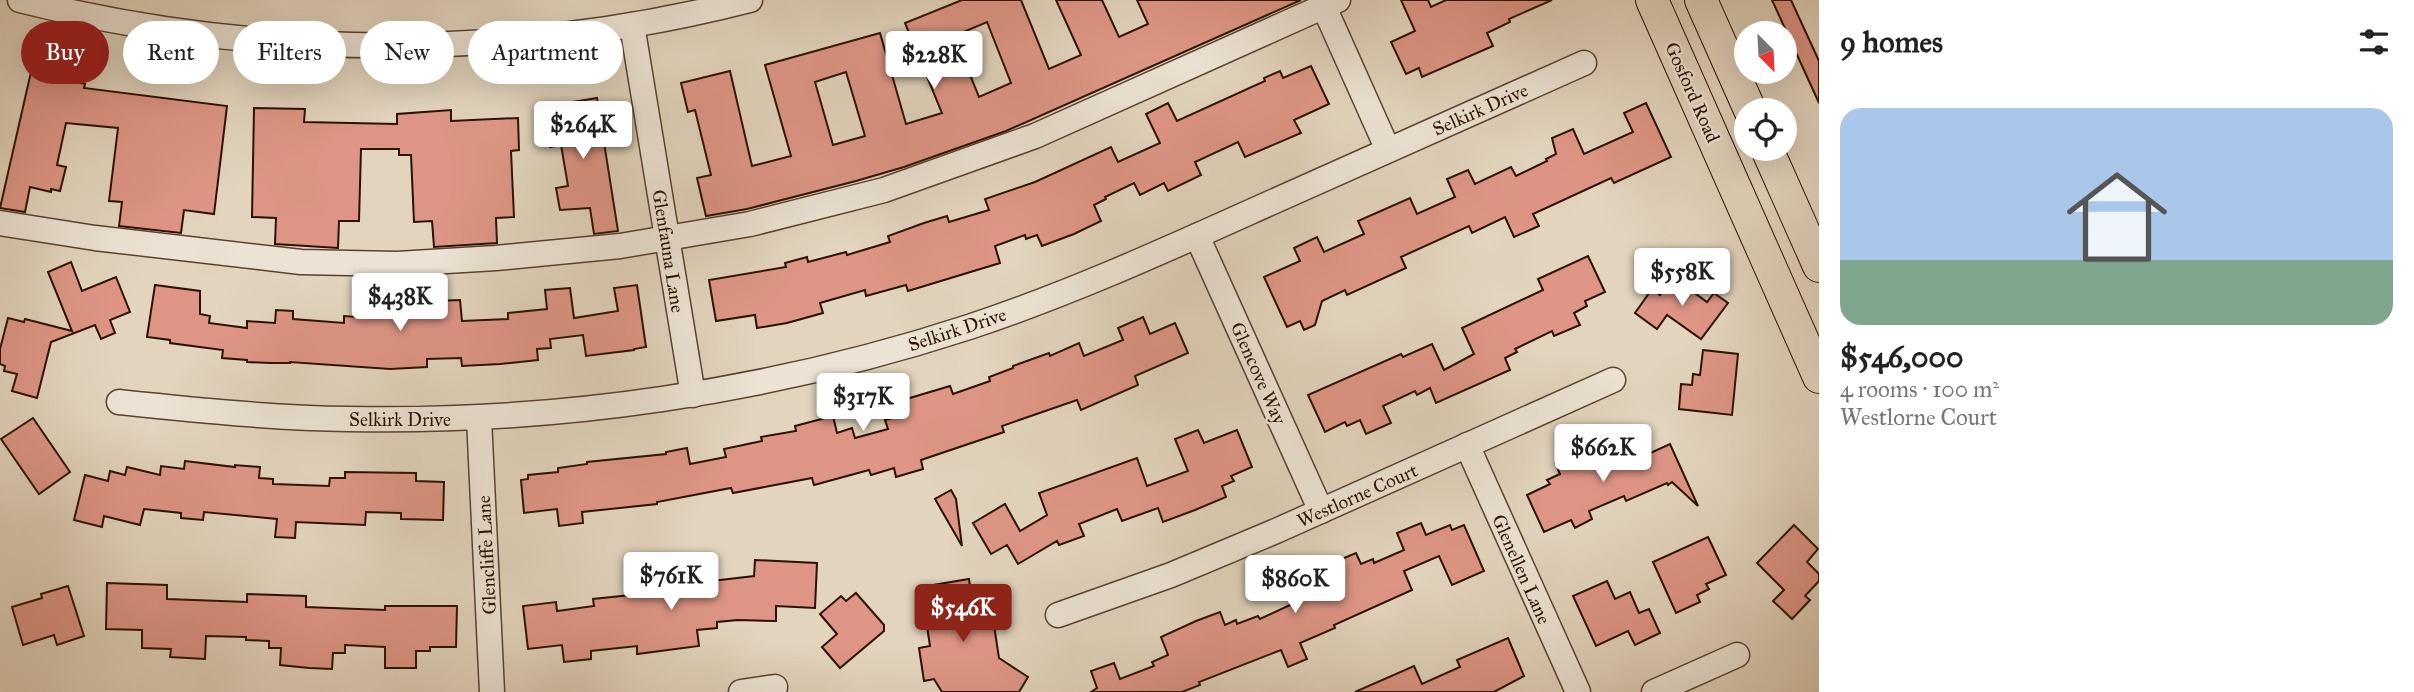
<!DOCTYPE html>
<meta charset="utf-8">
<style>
:root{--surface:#fff;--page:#f6f6f6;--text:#222;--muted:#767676;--accent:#8f2418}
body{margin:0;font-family:"IM FELL Great Primer",serif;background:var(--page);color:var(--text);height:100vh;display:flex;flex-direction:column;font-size:26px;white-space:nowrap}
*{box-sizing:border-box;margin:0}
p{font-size:23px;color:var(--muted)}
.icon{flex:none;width:38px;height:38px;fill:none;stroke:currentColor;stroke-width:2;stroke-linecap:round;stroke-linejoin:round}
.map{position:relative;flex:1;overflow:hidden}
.side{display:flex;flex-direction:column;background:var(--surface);width:595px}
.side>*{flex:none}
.top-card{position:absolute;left:21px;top:21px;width:665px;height:63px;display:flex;gap:14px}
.needle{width:46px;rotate:156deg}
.buttons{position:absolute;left:1734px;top:21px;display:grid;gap:14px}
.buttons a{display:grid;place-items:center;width:63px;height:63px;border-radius:50%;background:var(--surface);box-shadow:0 7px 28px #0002;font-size:35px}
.price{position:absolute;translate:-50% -60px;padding:0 16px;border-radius:7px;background:#fff;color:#222;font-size:23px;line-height:46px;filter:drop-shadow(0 2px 4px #0008)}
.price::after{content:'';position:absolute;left:50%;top:42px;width:21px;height:16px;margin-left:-10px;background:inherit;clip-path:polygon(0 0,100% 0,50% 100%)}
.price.active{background:var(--accent);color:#fff}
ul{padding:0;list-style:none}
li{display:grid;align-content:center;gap:14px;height:371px;padding:0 21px}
li span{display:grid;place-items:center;height:217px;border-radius:21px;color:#555}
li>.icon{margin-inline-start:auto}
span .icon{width:126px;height:126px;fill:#fffc;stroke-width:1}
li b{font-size:30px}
h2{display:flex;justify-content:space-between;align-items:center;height:84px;padding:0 21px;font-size:30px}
.tag{padding:0 24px;border-radius:32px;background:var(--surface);box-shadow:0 7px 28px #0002;font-size:24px;line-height:63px}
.tag.active{background:var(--accent);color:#fff}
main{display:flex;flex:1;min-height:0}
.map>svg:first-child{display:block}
.building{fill:#de9585;stroke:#2b1100;stroke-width:2;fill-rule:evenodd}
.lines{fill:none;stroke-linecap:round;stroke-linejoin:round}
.minor-casing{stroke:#59422f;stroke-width:27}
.major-casing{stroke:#2b1100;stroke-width:34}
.minor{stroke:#ece3d4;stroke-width:24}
.major{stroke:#e2d4bd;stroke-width:32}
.labels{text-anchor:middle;stroke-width:5;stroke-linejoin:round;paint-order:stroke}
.street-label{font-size:19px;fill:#2b1100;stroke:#ece3d4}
</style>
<main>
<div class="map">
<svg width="1819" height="692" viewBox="0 0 1819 692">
<rect width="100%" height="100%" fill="#e2d4bd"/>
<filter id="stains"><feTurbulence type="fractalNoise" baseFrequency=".00286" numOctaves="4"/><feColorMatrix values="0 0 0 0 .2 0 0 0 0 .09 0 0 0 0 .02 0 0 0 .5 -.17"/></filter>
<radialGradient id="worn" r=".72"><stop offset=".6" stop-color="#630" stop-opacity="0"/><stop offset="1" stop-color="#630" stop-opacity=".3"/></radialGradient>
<g class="building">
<path d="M 962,0 L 1021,0 L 1049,69 L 1081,55 L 1056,0 L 1102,0 L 1119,37 L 1148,24 L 1137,0 L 1301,0 L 1006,131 L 904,167 L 856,181 L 747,209 L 706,216 L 697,178 L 711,175 L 695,110 L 688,112 L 681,83 L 730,71 L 752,166 L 791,156 L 765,65 L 880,33 L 906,124 L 942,113 L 905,23 ZM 987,22 L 1011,83 L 979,97 L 954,36 ZM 846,72 L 865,136 L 833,145 L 815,82 Z"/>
<path d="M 1401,0 L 1428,0 L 1431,7 L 1446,0 L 1552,0 L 1509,19 L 1510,22 L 1487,33 L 1493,46 L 1422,77 L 1419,68 L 1406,74 L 1391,42 L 1415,31 Z"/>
<path d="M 1772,0 L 1791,0 L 1819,61 L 1819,103 Z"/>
<path d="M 1311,66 L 1329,104 L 1294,120 L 1301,133 L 1245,157 L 1238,142 L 1195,162 L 1201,175 L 1168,191 L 1164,183 L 1140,195 L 1134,183 L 1105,197 L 1106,199 L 1094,205 L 1101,221 L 1074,234 L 1042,246 L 1037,235 L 1026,239 L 1025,235 L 995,246 L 1000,263 L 908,291 L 906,285 L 866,296 L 865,290 L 820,303 L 823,313 L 787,323 L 757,328 L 755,315 L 716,321 L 709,280 L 786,267 L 785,263 L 807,257 L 808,262 L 846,252 L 847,255 L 890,242 L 888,236 L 924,223 L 947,216 L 949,222 L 989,210 L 985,199 L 1035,182 L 1111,147 L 1118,162 L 1160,143 L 1146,114 L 1168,103 L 1177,121 L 1265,81 L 1264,78 L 1280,71 L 1283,78 Z"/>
<path d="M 31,72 L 85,84 L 84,88 L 227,106 L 214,214 L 184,210 L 181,233 L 119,226 L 122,202 L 109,201 L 118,128 L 66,123 L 57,165 L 66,167 L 60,191 L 51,189 L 51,192 L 30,187 L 25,212 L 0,208 Z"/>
<path d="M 597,98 L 618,231 L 594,234 L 590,208 L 560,210 L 556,188 L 568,186 L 561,145 L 550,147 L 543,107 Z"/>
<path d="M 1646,103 L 1671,157 L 1614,183 L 1611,178 L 1533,214 L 1539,226 L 1514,237 L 1505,217 L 1472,233 L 1469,226 L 1401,257 L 1406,268 L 1347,295 L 1345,290 L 1322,301 L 1315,325 L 1304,330 L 1300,321 L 1287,327 L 1264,277 L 1300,261 L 1294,248 L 1317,237 L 1324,252 L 1364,234 L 1358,221 L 1410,198 L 1417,214 L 1455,197 L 1447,179 L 1468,170 L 1475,184 L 1511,167 L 1516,176 L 1547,161 L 1546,159 L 1556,154 L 1552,138 L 1573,129 L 1584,154 L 1633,132 L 1624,113 Z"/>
<path d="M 254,108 L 305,109 L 304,122 L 397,124 L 397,114 L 451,110 L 451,121 L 518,118 L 519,150 L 511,151 L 514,217 L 496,218 L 497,243 L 434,247 L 432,221 L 414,222 L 411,155 L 399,155 L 399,149 L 361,149 L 359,221 L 339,221 L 338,248 L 275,244 L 276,218 L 252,217 Z"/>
<path d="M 1588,256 L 1605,292 L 1585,301 L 1587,306 L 1574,313 L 1580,325 L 1554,336 L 1552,331 L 1515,349 L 1517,352 L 1505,358 L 1510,370 L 1436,403 L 1430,388 L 1417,395 L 1415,391 L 1383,406 L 1391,423 L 1366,434 L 1360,420 L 1347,426 L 1345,422 L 1325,432 L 1308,395 L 1401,354 L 1403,357 L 1432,344 L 1444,370 L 1474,354 L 1462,328 L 1543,290 L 1538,279 Z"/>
<path d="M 71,262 L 82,291 L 116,277 L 130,312 L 110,320 L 115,333 L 101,339 L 95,325 L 51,342 L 37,398 L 12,391 L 17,374 L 4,371 L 5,366 L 0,364 L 0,349 L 8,318 L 24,322 L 25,319 L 72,331 L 48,272 Z"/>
<path d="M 1673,277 L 1707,302 L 1714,293 L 1728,303 L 1701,339 L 1667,315 L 1657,329 L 1635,313 L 1652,289 L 1660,295 Z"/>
<path d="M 155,285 L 200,291 L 200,314 L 210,316 L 209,323 L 247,328 L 247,321 L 275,323 L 276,310 L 293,311 L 293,319 L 344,323 L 344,316 L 370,318 L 370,310 L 435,307 L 434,301 L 460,300 L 462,321 L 508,319 L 508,313 L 547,309 L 545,290 L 570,288 L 574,318 L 618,311 L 614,288 L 637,285 L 646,347 L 634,349 L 634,350 L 586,356 L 583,335 L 550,339 L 551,348 L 537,349 L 538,360 L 500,364 L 462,366 L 461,358 L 427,359 L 427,367 L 390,369 L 290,362 L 290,363 L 271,363 L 247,362 L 247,360 L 222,358 L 223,350 L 170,343 L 170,340 L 147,337 Z"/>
<path d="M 1143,317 L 1150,334 L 1175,323 L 1188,353 L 1135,376 L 1138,385 L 1081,410 L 1077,400 L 1002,426 L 1004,432 L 921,460 L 923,469 L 896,477 L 894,468 L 871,475 L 869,470 L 814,485 L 812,478 L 733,493 L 731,488 L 657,502 L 657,504 L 582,512 L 583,523 L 559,526 L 557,509 L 524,513 L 521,480 L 528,479 L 528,475 L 558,472 L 558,468 L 587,464 L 587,462 L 666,454 L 666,452 L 687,448 L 690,464 L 726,457 L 724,449 L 762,441 L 761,437 L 796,431 L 795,426 L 833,416 L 837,433 L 852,428 L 855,438 L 888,429 L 885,420 L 896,417 L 893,403 L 950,386 L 953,394 L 990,381 L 989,377 L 1013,368 L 1013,366 L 1049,353 L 1050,356 L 1079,343 L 1084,356 L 1123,340 L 1118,328 Z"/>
<path d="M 1703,350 L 1738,354 L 1732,415 L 1679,409 L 1681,384 L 1692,385 L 1693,374 L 1700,375 Z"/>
<path d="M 33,418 L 70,472 L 39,494 L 1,439 Z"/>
<path d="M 1198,430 L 1204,443 L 1237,430 L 1252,467 L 1231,476 L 1234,481 L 1222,486 L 1226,497 L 1195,510 L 1163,522 L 1158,508 L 1122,521 L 1117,509 L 1079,524 L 1084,536 L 1059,545 L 1057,541 L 1018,564 L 1007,545 L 991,554 L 973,523 L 1005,504 L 1020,531 L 1047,515 L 1039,493 L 1137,458 L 1147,486 L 1188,471 L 1175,439 Z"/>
<path d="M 1625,443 L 1633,461 L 1670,444 L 1698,506 L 1672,482 L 1668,485 L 1667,483 L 1626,501 L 1624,496 L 1589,511 L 1592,519 L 1575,528 L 1571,520 L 1544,532 L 1527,495 L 1550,484 L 1547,480 L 1560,474 L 1555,463 L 1580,452 L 1585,461 Z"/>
<path d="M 185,461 L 235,467 L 235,465 L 260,467 L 259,478 L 273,479 L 273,484 L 329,486 L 330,478 L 345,478 L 345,472 L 416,473 L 416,481 L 444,482 L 443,520 L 401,519 L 401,513 L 366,512 L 365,525 L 296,522 L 295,538 L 275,537 L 277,519 L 204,512 L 203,520 L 181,518 L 181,513 L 144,509 L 140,525 L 104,516 L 102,527 L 74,520 L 85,475 L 108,481 L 110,471 L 125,475 L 127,467 L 160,475 L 161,466 L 184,469 Z"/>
<path d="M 951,490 L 956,499 L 962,546 L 935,499 Z"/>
<path d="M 1421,523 L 1426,535 L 1450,525 L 1452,530 L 1464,525 L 1484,571 L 1452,585 L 1439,556 L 1404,571 L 1412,590 L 1334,625 L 1335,628 L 1300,643 L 1307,659 L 1288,667 L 1281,650 L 1199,682 L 1200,685 L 1182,692 L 1091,692 L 1097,688 L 1091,671 L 1114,663 L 1120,679 L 1154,666 L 1152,662 L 1168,655 L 1161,637 L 1196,621 L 1220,612 L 1225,625 L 1236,620 L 1237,624 L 1258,616 L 1260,619 L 1303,599 L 1294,579 L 1356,553 L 1361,564 L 1373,559 L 1374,563 L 1404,550 L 1397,533 Z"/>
<path d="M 1794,525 L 1818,549 L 1807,562 L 1819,574 L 1819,581 L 1805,596 L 1810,600 L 1792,619 L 1773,601 L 1784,590 L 1757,563 Z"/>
<path d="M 1708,537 L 1726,575 L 1706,584 L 1709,589 L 1697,595 L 1700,602 L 1676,613 L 1653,562 Z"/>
<path d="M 755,560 L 817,563 L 815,608 L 776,606 L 776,621 L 738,620 L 717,622 L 717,628 L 697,630 L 699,646 L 637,654 L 637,646 L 591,651 L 591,659 L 564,662 L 562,645 L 528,649 L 523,606 L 556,602 L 557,611 L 594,606 L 593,599 L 669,591 L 668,586 L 754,576 Z"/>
<path d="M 969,579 L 972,602 L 977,601 L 979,614 L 992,612 L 999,658 L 1028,677 L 1019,692 L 942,692 L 934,679 L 924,681 L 919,648 L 930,646 L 921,587 Z"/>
<path d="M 1607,581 L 1615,599 L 1630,592 L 1639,613 L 1649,609 L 1660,633 L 1635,645 L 1628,631 L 1596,646 L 1573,596 Z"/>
<path d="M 107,583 L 167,585 L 167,599 L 247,602 L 247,594 L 306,596 L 306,607 L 385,610 L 385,606 L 457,606 L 456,647 L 430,647 L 430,651 L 416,651 L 416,668 L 385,668 L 385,647 L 345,645 L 345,653 L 333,653 L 332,669 L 309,668 L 280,665 L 281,648 L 269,648 L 269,641 L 246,640 L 246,637 L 206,636 L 205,659 L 170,657 L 171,649 L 142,648 L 142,630 L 106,629 Z"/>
<path d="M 68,586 L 84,636 L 57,645 L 54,635 L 23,645 L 12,607 L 42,598 L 41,594 Z"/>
<path d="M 856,593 L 884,625 L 884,631 L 840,668 L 822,647 L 837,634 L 820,614 L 841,596 L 846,601 Z"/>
<path d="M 1508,638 L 1524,676 L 1494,692 L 1355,692 L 1414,666 L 1422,684 L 1460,667 L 1457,660 Z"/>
</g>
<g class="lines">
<defs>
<g id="minor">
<path d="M 20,0 C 258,60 512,61 750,0"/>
<path d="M 1321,0 L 1388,150"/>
<path d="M 632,25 L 693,395"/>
<path d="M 0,223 L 95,238 L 301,262 L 397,264 L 496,258 L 620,246 L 750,224 L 884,190 L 1035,136 L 1338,0"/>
<path d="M 1197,236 L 1321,511"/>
<path d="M 119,402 C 196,410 272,418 349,419 C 559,423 770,392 969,327 C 1072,293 1170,248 1268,204 C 1373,157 1478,110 1584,63"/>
<path d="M 479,418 L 492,692"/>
<path d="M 1467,445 L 1578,692"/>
<path d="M 1058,615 L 1171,575 L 1276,531 L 1613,380"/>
<path d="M 741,692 L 775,687"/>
<path d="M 1654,692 L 1737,655"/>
</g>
<g id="major">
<path d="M 1652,0 L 1819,377"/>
<path d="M 1701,0 L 1750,110"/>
<path d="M 1767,149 L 1819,266"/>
</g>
</defs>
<use href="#minor" class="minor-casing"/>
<use href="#major" class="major-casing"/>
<use href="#minor" class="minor"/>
<use href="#major" class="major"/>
</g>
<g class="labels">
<g class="street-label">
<text transform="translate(1693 92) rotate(66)" y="7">Gosford Road</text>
<text transform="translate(1480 109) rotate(-24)" y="7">Selkirk Drive</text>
<text transform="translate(669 251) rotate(81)" y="7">Glenfauna Lane</text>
<text transform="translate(957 329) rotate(-18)" y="7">Selkirk Drive</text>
<text transform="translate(1259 373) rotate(66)" y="7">Glencove Way</text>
<text x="400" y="426">Selkirk Drive</text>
<text transform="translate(1357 495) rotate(-24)" y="7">Westlorne Court</text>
<text transform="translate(486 555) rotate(-93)" y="7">Glencliffe Lane</text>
<text transform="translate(1522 569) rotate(66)" y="7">Glenellen Lane</text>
</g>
</g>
<rect width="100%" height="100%" filter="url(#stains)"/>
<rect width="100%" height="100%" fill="url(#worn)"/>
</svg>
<div class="buttons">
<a><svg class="needle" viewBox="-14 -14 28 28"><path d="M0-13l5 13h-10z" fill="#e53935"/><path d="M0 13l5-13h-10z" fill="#767676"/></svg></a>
<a><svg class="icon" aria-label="locate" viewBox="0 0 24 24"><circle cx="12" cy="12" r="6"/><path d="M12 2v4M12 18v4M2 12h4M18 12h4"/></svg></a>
</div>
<b class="price" style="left:934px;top:91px">$228K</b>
<b class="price" style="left:583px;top:161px">$264K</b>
<b class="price" style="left:1682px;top:308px">$558K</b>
<b class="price" style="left:400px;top:333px">$438K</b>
<b class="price" style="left:863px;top:433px">$317K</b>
<b class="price" style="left:1603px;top:484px">$662K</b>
<b class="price" style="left:671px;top:612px">$761K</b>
<b class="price" style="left:1295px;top:615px">$860K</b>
<b class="price active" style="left:963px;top:644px">$546K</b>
<div class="top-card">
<a class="tag active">Buy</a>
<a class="tag">Rent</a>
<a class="tag">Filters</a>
<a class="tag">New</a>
<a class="tag">Apartment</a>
</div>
</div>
<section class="side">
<h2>9 homes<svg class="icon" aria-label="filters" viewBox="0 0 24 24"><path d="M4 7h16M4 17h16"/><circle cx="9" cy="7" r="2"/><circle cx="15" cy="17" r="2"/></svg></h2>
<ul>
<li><span style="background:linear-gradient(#a9c7e8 70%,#7fa58c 0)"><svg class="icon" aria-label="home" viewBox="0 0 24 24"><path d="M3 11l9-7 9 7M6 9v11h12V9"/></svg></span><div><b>$546,000</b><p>4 rooms · 100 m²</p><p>Westlorne Court</p></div></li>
</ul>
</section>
</main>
